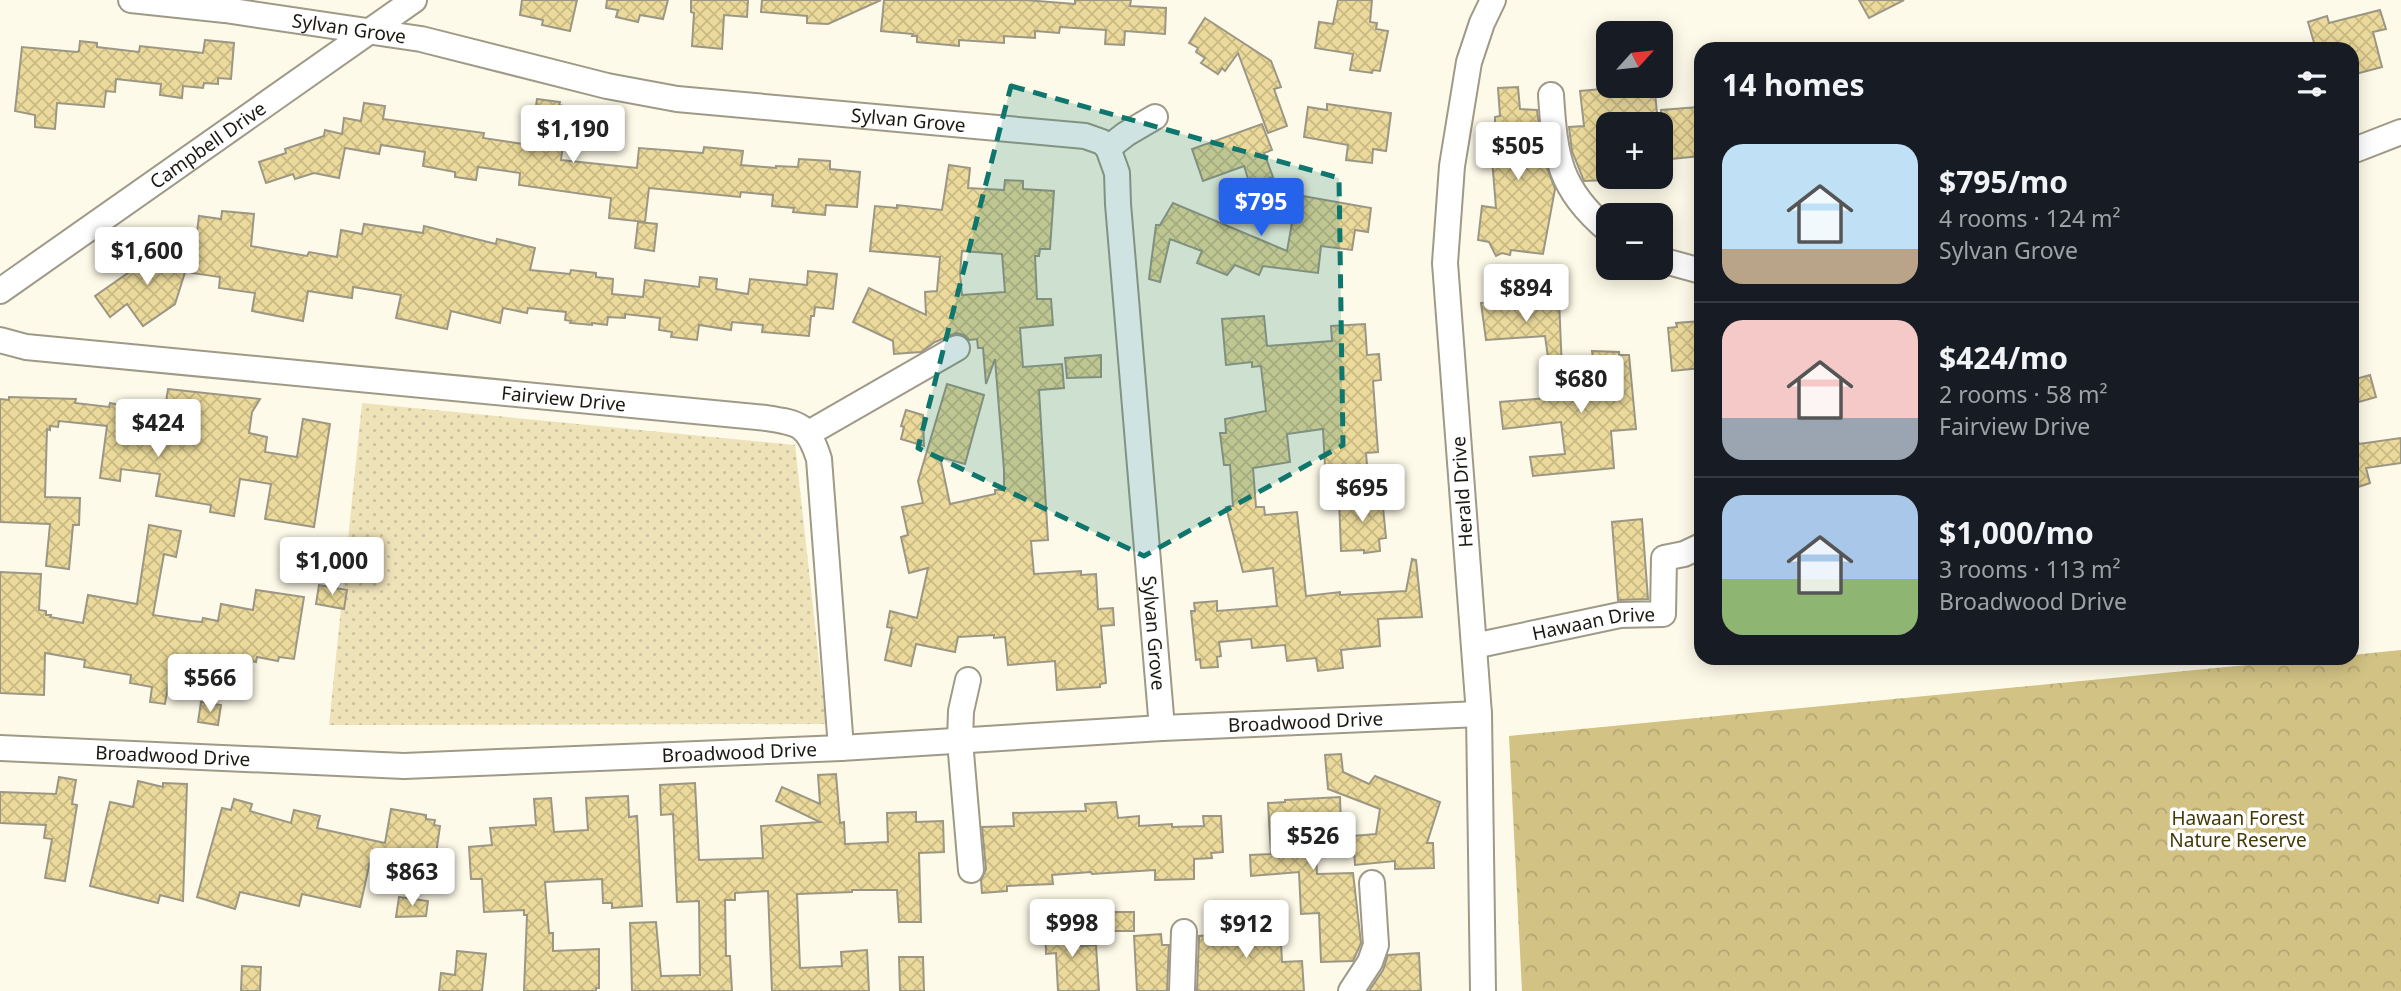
<!DOCTYPE html>
<meta charset="utf-8">
<style>
:root{--surface:#171b24;--page:#20242c;--text:#f1f3f6;--muted:#9ea1a6;--line:#363941;--accent:#2563eb}
body{margin:0;font-family:"Noto Sans",sans-serif;background:var(--page);color:var(--text);height:100vh;display:flex;flex-direction:column;font-size:26px;white-space:nowrap}
*{box-sizing:border-box;margin:0}
p{font-size:23px;color:var(--muted)}
.icon{flex:none;width:38px;height:38px;fill:none;stroke:currentColor;stroke-width:2;stroke-linecap:round;stroke-linejoin:round}
.map{position:relative;flex:1;overflow:hidden}
.panel{position:absolute;left:1694px;top:42px;width:665px;height:623px;display:flex;flex-direction:column;background:var(--surface);border-radius:21px;box-shadow:0 4px 18px #0003}
.panel>*{flex:none}
.needle{width:46px;rotate:63deg}
.fabs{position:absolute;left:1596px;top:21px;display:grid;gap:14px}
.fabs a{display:grid;place-items:center;width:77px;height:77px;border-radius:14px;background:var(--surface);box-shadow:0 4px 18px #0003;font-size:35px}
.price{position:absolute;translate:-50% -60px;padding:0 16px;border-radius:7px;background:#fff;color:#222;font-size:23px;line-height:46px;filter:drop-shadow(0 2px 4px #0008)}
.price::after{content:'';position:absolute;left:50%;top:42px;width:21px;height:16px;margin-left:-10px;background:inherit;clip-path:polygon(0 0,100% 0,50% 100%)}
.price.current{background:var(--accent);color:#fff}
ul{padding:0;list-style:none}
li{display:flex;align-items:center;gap:21px;height:175px;padding:0 28px}
li+li{border-top:2px solid var(--line)}
li span{display:grid;place-items:center;flex:none;width:196px;height:140px;border-radius:21px;color:#555}
li>.icon{margin-inline-start:auto}
span .icon{width:84px;height:84px;fill:#fffc;stroke-width:1}
li b{font-size:30px}
h2{display:flex;justify-content:space-between;align-items:center;height:84px;padding:0 28px;font-size:30px}
.map>svg:first-child{display:block}
.forest{fill:url(#forest-crowns)}
.park{fill:url(#park-dots)}
.building{fill:url(#building-cross-hatch);stroke:#9c9784;stroke-width:2;fill-rule:evenodd}
.lines{fill:none;stroke-linecap:round;stroke-linejoin:round}
.minor-casing{stroke:#9f9a87;stroke-width:28}
.minor{stroke:#fff;stroke-width:24}
.marked{fill:#0f766e;fill-opacity:0.2;stroke:#0f766e;stroke-width:5;stroke-dasharray:14 9;stroke-linejoin:round}
.labels{text-anchor:middle;stroke-width:7;stroke-linejoin:round;paint-order:stroke}
.street-label{font-size:19px;fill:#1b1912;stroke:#fff}
.park-label{font-size:19px;fill:#443804;stroke:#fff}
</style>
<div class="map">
<svg width="2401" height="991" viewBox="0 0 2401 991">
<defs>
<pattern id="forest-crowns" width="20" height="18" patternUnits="userSpaceOnUse" patternTransform="scale(1.75)"><rect width="20" height="18" fill="#d2c284"/><path d="M2 6a3 3 0 1 1 6 0M12 15a3 3 0 1 1 6 0" fill="none" stroke="#b4a671"/></pattern>
<pattern id="park-dots" width="8" height="8" patternUnits="userSpaceOnUse" patternTransform="scale(1.75)"><rect width="8" height="8" fill="#eee2b9"/><path d="M2 2h.1M6 6h.1" fill="none" stroke="#ccc19e" stroke-width="1.8" stroke-linecap="round"/></pattern>
<pattern id="building-cross-hatch" width="8" height="8" patternUnits="userSpaceOnUse" patternTransform="scale(1.75)"><rect width="8" height="8" fill="#ebda9b"/><path d="M0 0l8 8M0 8l8-8" fill="none" stroke="#c9ba84"/></pattern>
</defs>
<rect width="100%" height="100%" fill="#fefae9"/>
<path class="forest" d="M 2401,650 L 2401,991 L 1522,991 L 1509,736 L 2320,658 L 2352,658 L 2352,655 Z"/>
<path class="park" d="M 362,403 L 795,445 L 826,724 L 329,725 Z"/>
<g class="building">
<path d="M 522,0 L 577,0 L 570,31 L 542,25 L 543,20 L 520,15 Z"/>
<path d="M 607,0 L 668,0 L 663,19 L 640,15 L 638,22 L 616,17 L 618,10 L 606,8 Z"/>
<path d="M 691,0 L 748,0 L 747,17 L 724,15 L 722,49 L 692,46 L 694,13 L 691,12 Z"/>
<path d="M 762,0 L 881,0 L 828,24 L 807,23 L 807,16 L 761,12 Z"/>
<path d="M 884,0 L 1025,0 L 1075,4 L 1075,0 L 1131,0 L 1130,6 L 1166,8 L 1165,34 L 1125,31 L 1124,45 L 1105,44 L 1106,30 L 1060,27 L 1059,33 L 1035,31 L 1035,38 L 1004,36 L 1004,43 L 959,40 L 959,46 L 917,42 L 917,36 L 912,36 L 913,34 L 881,31 Z"/>
<path d="M 1338,0 L 1372,0 L 1370,22 L 1377,23 L 1376,29 L 1388,31 L 1380,71 L 1373,70 L 1372,73 L 1350,70 L 1353,54 L 1315,48 L 1319,22 L 1333,24 Z"/>
<path d="M 1859,0 L 1904,0 L 1869,18 Z"/>
<path d="M 2380,10 L 2386,29 L 2373,32 L 2382,67 L 2352,75 L 2352,49 L 2320,49 L 2319,46 L 2315,46 L 2308,22 L 2327,16 L 2329,23 Z"/>
<path d="M 1205,18 L 1271,61 L 1281,87 L 1274,89 L 1287,126 L 1268,133 L 1238,53 L 1225,71 L 1222,68 L 1218,74 L 1201,63 L 1205,58 L 1196,52 L 1198,48 L 1189,43 Z"/>
<path d="M 205,40 L 234,43 L 231,79 L 218,78 L 218,84 L 204,83 L 203,88 L 183,86 L 182,98 L 160,95 L 161,84 L 116,79 L 115,92 L 106,91 L 104,107 L 57,103 L 55,129 L 35,127 L 35,115 L 15,111 L 22,47 L 77,52 L 79,51 L 80,41 L 97,43 L 97,47 L 139,52 L 140,46 L 203,53 Z"/>
<path d="M 1518,87 L 1520,109 L 1537,110 L 1543,157 L 1555,189 L 1543,254 L 1511,250 L 1510,255 L 1502,253 L 1496,256 L 1489,242 L 1478,240 L 1482,206 L 1496,208 L 1491,147 L 1495,146 L 1495,117 L 1500,116 L 1498,88 Z"/>
<path d="M 1601,89 L 1601,91 L 1620,89 L 1620,96 L 1655,92 L 1658,124 L 1608,124 L 1608,180 L 1584,181 L 1572,151 L 1569,127 L 1584,126 L 1580,91 Z"/>
<path d="M 537,99 L 560,102 L 559,105 L 568,107 L 561,160 L 637,168 L 639,148 L 703,153 L 704,147 L 743,151 L 741,165 L 776,168 L 776,166 L 798,167 L 799,159 L 830,161 L 830,169 L 860,172 L 857,207 L 826,205 L 825,215 L 793,212 L 794,208 L 772,206 L 773,195 L 741,192 L 740,197 L 649,188 L 645,222 L 609,218 L 611,198 L 519,185 L 520,173 L 478,167 L 476,180 L 455,177 L 455,172 L 423,166 L 425,152 L 381,145 L 379,154 L 345,148 L 339,178 L 314,173 L 295,179 L 293,174 L 266,183 L 259,162 L 286,153 L 285,149 L 324,136 L 325,130 L 342,134 L 344,118 L 361,121 L 364,103 L 385,106 L 383,119 L 484,133 L 483,138 L 530,145 Z"/>
<path d="M 1327,104 L 1391,113 L 1386,151 L 1373,149 L 1372,163 L 1346,160 L 1348,145 L 1304,137 L 1308,107 L 1327,110 Z"/>
<path d="M 1698,107 L 1701,156 L 1661,160 L 1661,110 Z"/>
<path d="M 1262,124 L 1272,150 L 1264,153 L 1273,177 L 1250,185 L 1244,166 L 1203,181 L 1192,149 Z"/>
<path d="M 949,165 L 970,168 L 968,188 L 1004,190 L 1005,180 L 1023,181 L 1023,189 L 1054,191 L 1050,249 L 1040,249 L 1039,256 L 1035,256 L 1037,299 L 1051,299 L 1053,325 L 1020,328 L 1023,367 L 1062,364 L 1064,388 L 1039,390 L 1048,540 L 1031,541 L 1034,574 L 1081,571 L 1081,575 L 1096,574 L 1098,609 L 1113,608 L 1114,625 L 1101,626 L 1106,683 L 1100,684 L 1100,687 L 1057,690 L 1055,661 L 1008,665 L 1005,637 L 994,638 L 994,635 L 958,637 L 955,652 L 916,644 L 911,666 L 885,660 L 892,628 L 887,627 L 890,611 L 917,618 L 928,568 L 909,573 L 901,537 L 908,535 L 902,507 L 923,503 L 918,481 L 947,384 L 984,395 L 965,464 L 940,457 L 950,504 L 995,494 L 995,490 L 1004,490 L 1004,470 L 995,359 L 986,384 L 983,348 L 978,348 L 977,339 L 969,340 L 964,335 L 956,333 L 935,342 L 921,352 L 894,354 L 893,341 L 853,322 L 869,288 L 926,315 L 925,292 L 937,291 L 940,257 L 870,251 L 875,206 L 897,208 L 897,205 L 942,210 ZM 962,251 L 1002,254 L 1005,292 L 962,295 L 960,273 Z"/>
<path d="M 1297,195 L 1371,208 L 1368,232 L 1355,230 L 1352,250 L 1321,246 L 1318,273 L 1263,266 L 1259,275 L 1235,265 L 1227,275 L 1197,263 L 1202,251 L 1170,239 L 1160,282 L 1149,279 L 1156,225 L 1160,225 L 1173,203 L 1287,251 Z"/>
<path d="M 222,211 L 254,214 L 251,246 L 307,256 L 309,252 L 337,257 L 341,230 L 362,234 L 364,224 L 423,233 L 424,226 L 496,244 L 497,239 L 535,248 L 530,270 L 570,274 L 571,270 L 596,273 L 596,277 L 613,279 L 612,294 L 643,297 L 645,280 L 699,287 L 700,277 L 717,279 L 716,289 L 748,294 L 750,279 L 807,285 L 808,271 L 837,274 L 833,309 L 815,307 L 814,316 L 811,316 L 809,336 L 762,332 L 763,325 L 732,322 L 731,330 L 699,325 L 697,340 L 671,337 L 672,332 L 659,330 L 660,318 L 625,314 L 625,318 L 608,317 L 607,325 L 592,323 L 592,325 L 570,323 L 571,321 L 565,320 L 566,312 L 528,308 L 527,313 L 503,308 L 500,323 L 451,311 L 447,329 L 396,318 L 401,295 L 353,287 L 352,298 L 308,291 L 303,321 L 252,311 L 255,293 L 219,288 L 220,277 L 192,273 L 199,216 L 221,219 Z"/>
<path d="M 638,222 L 657,224 L 654,251 L 635,248 Z"/>
<path d="M 171,243 L 187,266 L 175,304 L 143,326 L 127,304 L 110,317 L 95,296 Z"/>
<path d="M 1559,299 L 1562,370 L 1550,371 L 1545,336 L 1486,340 L 1481,303 Z"/>
<path d="M 1264,316 L 1267,346 L 1332,341 L 1331,326 L 1365,324 L 1367,355 L 1379,354 L 1381,380 L 1373,381 L 1378,452 L 1366,453 L 1367,465 L 1329,468 L 1325,466 L 1323,429 L 1287,434 L 1290,462 L 1253,468 L 1256,507 L 1264,507 L 1265,515 L 1297,512 L 1306,596 L 1340,592 L 1340,595 L 1406,591 L 1412,559 L 1416,560 L 1422,617 L 1378,619 L 1380,646 L 1341,650 L 1343,668 L 1318,671 L 1316,658 L 1287,661 L 1285,645 L 1252,648 L 1251,639 L 1219,642 L 1221,656 L 1217,657 L 1218,667 L 1201,668 L 1200,659 L 1196,660 L 1191,611 L 1195,611 L 1194,603 L 1217,601 L 1217,611 L 1277,606 L 1273,568 L 1243,572 L 1226,507 L 1233,506 L 1230,465 L 1224,465 L 1220,433 L 1226,433 L 1225,419 L 1266,411 L 1261,366 L 1252,367 L 1252,362 L 1226,365 L 1222,319 Z"/>
<path d="M 1701,321 L 1701,368 L 1672,371 L 1668,328 L 1677,327 L 1676,323 Z"/>
<path d="M 1592,351 L 1619,352 L 1619,355 L 1629,355 L 1636,429 L 1611,431 L 1614,468 L 1533,476 L 1530,457 L 1565,454 L 1561,422 L 1503,429 L 1500,402 L 1546,398 L 1545,383 L 1552,383 L 1551,376 L 1595,375 Z"/>
<path d="M 1101,355 L 1101,377 L 1067,378 L 1065,358 Z"/>
<path d="M 2370,375 L 2376,397 L 2352,404 L 2352,380 Z"/>
<path d="M 168,389 L 260,399 L 252,412 L 249,433 L 267,437 L 265,452 L 297,457 L 303,419 L 330,424 L 314,527 L 265,519 L 271,484 L 240,479 L 234,516 L 210,512 L 211,505 L 156,496 L 160,474 L 121,469 L 120,481 L 100,478 L 107,426 L 59,421 L 58,427 L 50,426 L 50,430 L 47,429 L 45,497 L 80,498 L 79,525 L 73,525 L 69,569 L 46,566 L 50,524 L 0,522 L 0,399 L 9,400 L 9,397 L 76,399 L 75,403 L 109,407 L 110,403 L 164,414 Z"/>
<path d="M 906,410 L 923,415 L 924,446 L 901,439 L 904,427 L 901,426 Z"/>
<path d="M 2356,436 L 2359,444 L 2401,438 L 2401,463 L 2366,468 L 2370,483 L 2352,489 L 2352,437 Z"/>
<path d="M 1382,497 L 1386,538 L 1379,539 L 1380,551 L 1364,553 L 1364,550 L 1341,551 L 1339,499 Z"/>
<path d="M 1642,519 L 1648,599 L 1618,600 L 1612,522 Z"/>
<path d="M 149,525 L 181,531 L 176,557 L 164,554 L 153,615 L 191,621 L 202,622 L 203,618 L 218,621 L 221,604 L 253,610 L 256,590 L 304,597 L 294,659 L 279,657 L 278,661 L 257,657 L 256,662 L 228,657 L 227,662 L 219,661 L 218,672 L 172,663 L 165,704 L 150,702 L 152,687 L 130,683 L 131,675 L 84,667 L 85,660 L 45,653 L 44,695 L 0,693 L 0,572 L 41,574 L 39,610 L 46,611 L 46,615 L 51,615 L 50,617 L 83,623 L 88,595 L 137,604 Z"/>
<path d="M 319,585 L 347,590 L 344,609 L 316,604 Z"/>
<path d="M 201,702 L 221,705 L 218,725 L 198,722 Z"/>
<path d="M 1341,754 L 1343,772 L 1369,784 L 1375,776 L 1440,802 L 1427,843 L 1433,843 L 1434,868 L 1395,869 L 1395,861 L 1355,865 L 1353,836 L 1376,834 L 1380,809 L 1328,789 L 1325,755 Z"/>
<path d="M 836,774 L 840,823 L 844,822 L 845,844 L 888,842 L 887,813 L 916,812 L 916,822 L 943,821 L 944,852 L 919,853 L 921,922 L 899,922 L 897,890 L 852,890 L 852,892 L 797,894 L 800,968 L 842,966 L 841,952 L 867,950 L 869,991 L 772,991 L 768,891 L 735,893 L 735,900 L 725,900 L 726,956 L 730,956 L 732,991 L 632,991 L 630,923 L 656,922 L 661,976 L 700,975 L 699,901 L 677,902 L 673,814 L 661,815 L 660,785 L 695,783 L 699,860 L 763,858 L 761,826 L 820,822 L 776,801 L 782,787 L 820,804 L 818,775 Z"/>
<path d="M 59,777 L 76,780 L 72,804 L 77,805 L 65,881 L 45,878 L 52,839 L 44,838 L 46,825 L 0,823 L 0,792 L 56,794 Z"/>
<path d="M 138,781 L 163,787 L 163,783 L 187,784 L 183,901 L 160,895 L 158,903 L 90,886 L 110,802 L 133,807 Z"/>
<path d="M 628,796 L 629,817 L 637,816 L 642,906 L 612,908 L 612,903 L 603,903 L 602,879 L 545,882 L 549,933 L 553,933 L 553,951 L 599,949 L 599,988 L 596,988 L 596,991 L 524,991 L 527,915 L 524,915 L 524,910 L 484,912 L 482,879 L 471,879 L 469,847 L 492,845 L 490,828 L 536,825 L 534,799 L 551,798 L 554,832 L 588,830 L 586,798 Z"/>
<path d="M 1340,797 L 1341,826 L 1315,827 L 1317,874 L 1353,873 L 1361,943 L 1353,961 L 1321,962 L 1319,913 L 1301,914 L 1299,872 L 1251,876 L 1250,855 L 1271,854 L 1268,803 L 1285,802 L 1285,800 Z"/>
<path d="M 234,799 L 252,804 L 250,811 L 291,823 L 294,810 L 320,816 L 317,828 L 385,843 L 391,809 L 426,815 L 426,819 L 435,820 L 434,825 L 440,826 L 434,868 L 371,857 L 360,907 L 302,894 L 299,906 L 240,892 L 235,909 L 197,897 L 222,808 L 231,810 Z"/>
<path d="M 1116,802 L 1118,818 L 1139,816 L 1139,826 L 1172,824 L 1172,827 L 1204,826 L 1203,816 L 1221,816 L 1223,852 L 1211,853 L 1212,858 L 1194,859 L 1194,879 L 1155,880 L 1155,870 L 1092,874 L 1091,872 L 1052,875 L 1053,884 L 1007,886 L 1007,891 L 982,893 L 981,880 L 986,869 L 982,827 L 1014,826 L 1013,813 L 1086,811 L 1085,804 Z"/>
<path d="M 399,897 L 428,901 L 426,916 L 396,917 Z"/>
<rect x="1104" y="912" width="30" height="19"/>
<path d="M 1069,919 L 1070,947 L 1096,945 L 1099,991 L 1058,991 L 1056,953 L 1046,954 L 1045,920 Z"/>
<path d="M 1232,922 L 1232,926 L 1280,924 L 1282,962 L 1302,961 L 1304,991 L 1197,991 L 1199,936 L 1212,935 L 1211,923 Z"/>
<path d="M 1161,934 L 1162,945 L 1169,945 L 1167,991 L 1137,991 L 1134,936 Z"/>
<path d="M 457,951 L 486,954 L 482,991 L 439,991 L 441,973 L 455,975 Z"/>
<path d="M 1419,953 L 1421,991 L 1369,991 L 1383,970 L 1388,955 Z"/>
<path d="M 899,957 L 923,957 L 924,991 L 900,991 Z"/>
<path d="M 242,966 L 261,967 L 260,991 L 241,991 Z"/>
</g>
<g class="lines">
<defs>
<g id="minor">
<path id="s1" d="M 131,0 L 225,10 L 421,39 L 607,86 L 677,99 L 1085,136 L 1102,142 L 1108,148 L 1117,173 L 1118,204 L 1162,728"/>
<path d="M 1551,95 C 1555,157 1559,189 1608,230"/>
<path d="M 1108,148 L 1126,134 L 1155,117"/>
<path d="M 2352,151 L 2401,132"/>
<path d="M 1661,260 L 1701,271"/>
<path id="s2" d="M 0,291 L 414,0"/>
<path id="s3" d="M 0,340 L 26,347 L 766,418 C 800,423 808,425 819,459 L 841,748"/>
<path d="M 809,433 L 957,348"/>
<path id="s4" d="M 1474,646 L 1620,615 L 1663,614 L 1664,558 L 1684,554 L 1701,546"/>
<path d="M 968,680 L 961,711 L 960,741 L 971,870"/>
<path id="s5" d="M 0,748 L 404,766 L 841,748 L 1162,728 L 1479,714"/>
<path d="M 1182,991 L 1184,932"/>
<path d="M 1351,991 L 1370,962 L 1376,945 L 1372,883"/>
<path d="M 1483,991 L 1479,714 L 1445,263 L 1452,166 L 1469,62 L 1482,23 L 1493,0"/>
</g>
</defs>
<use href="#minor" class="minor-casing"/>
<use href="#minor" class="minor"/>
</g>
<path class="marked" d="M 1011,86 L 1339,178 L 1343,445 L 1144,556 L 918,448 Z"/>
<g class="labels">
<g class="street-label">
<text dy="7" stroke="none"><textPath href="#s1" startOffset="220">Sylvan Grove</textPath></text>
<text dy="7" stroke="none"><textPath href="#s1" startOffset="788">Sylvan Grove</textPath></text>
<text dy="7" stroke="none"><textPath href="#s2" startOffset="254">Campbell Drive</textPath></text>
<text dy="7" stroke="none"><textPath href="#s3" startOffset="567">Fairview Drive</textPath></text>
<text transform="translate(1462 492) rotate(-94)" y="7">Herald Drive</text>
<text dy="7" stroke="none"><textPath href="#s4" startOffset="122">Hawaan Drive</textPath></text>
<text dy="7" stroke="none"><textPath href="#s1" startOffset="1480">Sylvan Grove</textPath></text>
<text dy="7" stroke="none"><textPath href="#s5" startOffset="1307">Broadwood Drive</textPath></text>
<text dy="7" stroke="none"><textPath href="#s5" startOffset="740">Broadwood Drive</textPath></text>
<text dy="7" stroke="none"><textPath href="#s5" startOffset="173">Broadwood Drive</textPath></text>
</g>
<g class="park-label">
<text x="2238" y="825">Hawaan Forest<tspan x="2238" dy="22">Nature Reserve</tspan></text>
</g>
</g>
</svg>
<div class="fabs">
<a><svg class="needle" viewBox="-14 -14 28 28"><path d="M0-13l5 13h-10z" fill="#e53935"/><path d="M0 13l5-13h-10z" fill="#9ea1a6"/></svg></a>
<a>+</a>
<a>−</a>
</div>
<b class="price" style="left:573px;top:165px">$1,190</b>
<b class="price" style="left:1518px;top:182px">$505</b>
<b class="price current" style="left:1261px;top:238px">$795</b>
<b class="price" style="left:147px;top:287px">$1,600</b>
<b class="price" style="left:1526px;top:324px">$894</b>
<b class="price" style="left:1581px;top:415px">$680</b>
<b class="price" style="left:158px;top:459px">$424</b>
<b class="price" style="left:1362px;top:524px">$695</b>
<b class="price" style="left:332px;top:597px">$1,000</b>
<b class="price" style="left:210px;top:714px">$566</b>
<b class="price" style="left:1313px;top:872px">$526</b>
<b class="price" style="left:412px;top:908px">$863</b>
<b class="price" style="left:1072px;top:959px">$998</b>
<b class="price" style="left:1246px;top:960px">$912</b>
<section class="panel">
<h2>14 homes<svg class="icon" aria-label="filters" viewBox="0 0 24 24"><path d="M4 7h16M4 17h16"/><circle cx="9" cy="7" r="2"/><circle cx="15" cy="17" r="2"/></svg></h2>
<ul>
<li><span style="background:linear-gradient(#bfe0f5 75%,#b9a48a 0)"><svg class="icon" aria-label="home" viewBox="0 0 24 24"><path d="M3 11l9-7 9 7M6 9v11h12V9"/></svg></span><div><b>$795/mo</b><p>4 rooms · 124 m²</p><p>Sylvan Grove</p></div></li>
<li><span style="background:linear-gradient(#f6c9c9 70%,#9aa5b1 0)"><svg class="icon" aria-label="home" viewBox="0 0 24 24"><path d="M3 11l9-7 9 7M6 9v11h12V9"/></svg></span><div><b>$424/mo</b><p>2 rooms · 58 m²</p><p>Fairview Drive</p></div></li>
<li><span style="background:linear-gradient(#a9c7e8 60%,#8fb573 0)"><svg class="icon" aria-label="home" viewBox="0 0 24 24"><path d="M3 11l9-7 9 7M6 9v11h12V9"/></svg></span><div><b>$1,000/mo</b><p>3 rooms · 113 m²</p><p>Broadwood Drive</p></div></li>
</ul>
</section>
</div>
